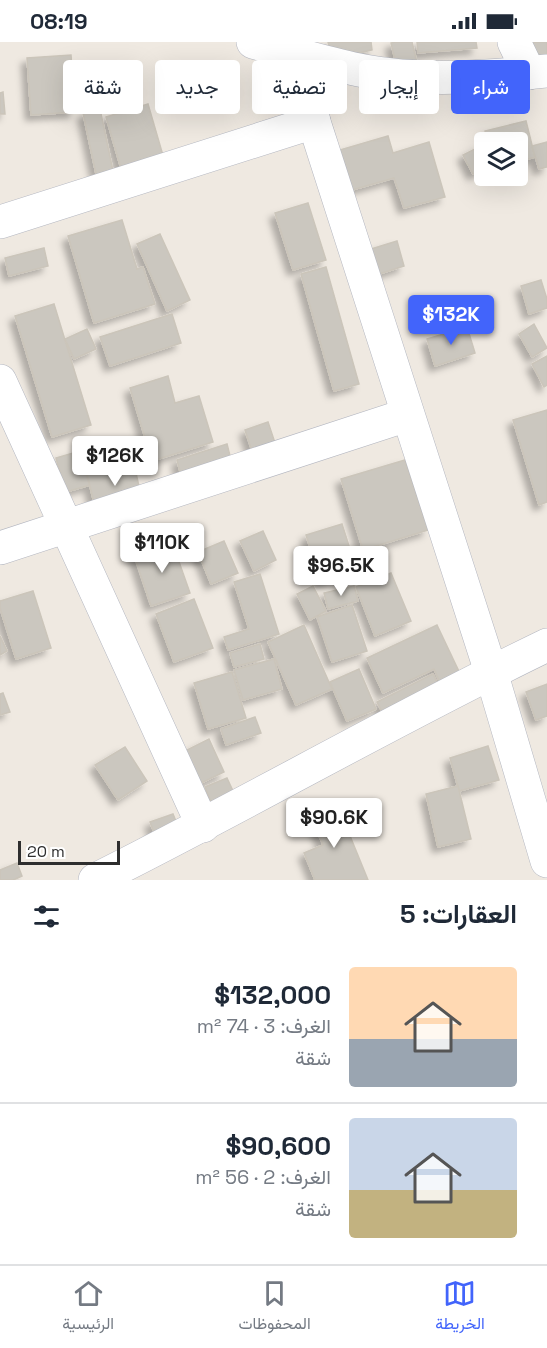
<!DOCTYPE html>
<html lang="ar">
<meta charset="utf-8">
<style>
:root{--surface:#fff;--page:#f6f6f7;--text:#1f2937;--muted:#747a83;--line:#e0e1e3;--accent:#4264fb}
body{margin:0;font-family:"Space Grotesk",Vazirmatn,sans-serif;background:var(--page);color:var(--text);direction:rtl;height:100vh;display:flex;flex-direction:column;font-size:22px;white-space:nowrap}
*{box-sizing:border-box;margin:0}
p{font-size:20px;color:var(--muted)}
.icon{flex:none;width:33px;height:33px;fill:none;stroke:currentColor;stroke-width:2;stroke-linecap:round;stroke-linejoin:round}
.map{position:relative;height:838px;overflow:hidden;direction:ltr}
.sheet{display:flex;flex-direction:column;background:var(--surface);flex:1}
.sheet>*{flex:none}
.hud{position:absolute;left:18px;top:18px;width:512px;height:54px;direction:rtl;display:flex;gap:12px}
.buttons{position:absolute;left:474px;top:90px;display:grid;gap:12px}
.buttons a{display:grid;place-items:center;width:54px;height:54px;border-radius:6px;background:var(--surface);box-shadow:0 6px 24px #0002;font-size:30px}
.scale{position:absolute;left:18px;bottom:15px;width:102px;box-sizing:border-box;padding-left:6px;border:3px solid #2e2e2e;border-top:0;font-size:16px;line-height:21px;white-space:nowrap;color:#2e2e2e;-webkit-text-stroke:4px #fff;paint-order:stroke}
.price{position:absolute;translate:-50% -51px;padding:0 14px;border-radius:6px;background:#fff;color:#222;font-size:20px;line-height:39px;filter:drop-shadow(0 2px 3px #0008)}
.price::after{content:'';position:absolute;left:50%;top:36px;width:18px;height:14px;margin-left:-9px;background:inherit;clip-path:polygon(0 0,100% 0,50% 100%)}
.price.selected{background:var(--accent);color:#fff}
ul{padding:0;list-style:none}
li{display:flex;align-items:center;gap:18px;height:150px;padding:0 30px}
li+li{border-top:2px solid var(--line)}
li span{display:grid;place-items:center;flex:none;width:168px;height:120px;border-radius:6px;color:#555}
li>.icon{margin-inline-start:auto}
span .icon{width:72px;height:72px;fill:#fffc;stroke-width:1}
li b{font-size:26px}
h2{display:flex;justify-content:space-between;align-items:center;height:72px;padding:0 30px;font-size:26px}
.pill{padding:0 21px;border-radius:6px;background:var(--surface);box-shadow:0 6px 24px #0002;font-size:21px;line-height:54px}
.pill.selected{background:var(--accent);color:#fff}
.status{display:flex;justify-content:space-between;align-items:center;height:42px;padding:0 30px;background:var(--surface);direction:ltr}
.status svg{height:16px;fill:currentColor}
.menu{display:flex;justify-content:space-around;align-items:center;height:84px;border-top:2px solid var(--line);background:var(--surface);font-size:16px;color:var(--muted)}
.menu a{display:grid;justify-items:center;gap:3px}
.menu .selected{color:var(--accent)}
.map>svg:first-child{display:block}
.building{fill:#cbc7bf;stroke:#cbc5ba;stroke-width:1.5;filter:url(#shadow)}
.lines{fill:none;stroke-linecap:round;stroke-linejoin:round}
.minor-casing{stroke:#b4b7c1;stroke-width:34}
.minor{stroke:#fff;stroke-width:33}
</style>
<div class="status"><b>08:19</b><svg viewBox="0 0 49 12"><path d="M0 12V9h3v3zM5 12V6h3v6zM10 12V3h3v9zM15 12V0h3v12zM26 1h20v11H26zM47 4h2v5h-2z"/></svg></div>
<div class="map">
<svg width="547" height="838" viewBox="0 0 547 838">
<defs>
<filter id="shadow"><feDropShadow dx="-5.5" dy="5.5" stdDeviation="3" flood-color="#0004"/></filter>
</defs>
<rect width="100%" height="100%" fill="#efe9e1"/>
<g class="building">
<path d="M 328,0 L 371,0 L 372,8 L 332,17 Z"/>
<path d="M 395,0 L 412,0 L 420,33 L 400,38 L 391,1 Z"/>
<path d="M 417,0 L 476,0 L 477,6 L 418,11 Z"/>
<path d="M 517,0 L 547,0 L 547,18 L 520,22 Z"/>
<path d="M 71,13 L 75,70 L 31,73 L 27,16 Z"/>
<path d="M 3,50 L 5,72 L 0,72 L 0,51 Z"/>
<path d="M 148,62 L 164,117 L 122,130 L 106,75 Z"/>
<path d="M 100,67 L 113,129 L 96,132 L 83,71 Z"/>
<path d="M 526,79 L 535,115 L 518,120 L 518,100 L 488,100 L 485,89 Z"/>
<path d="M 388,94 L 393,111 L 429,100 L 445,155 L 404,166 L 394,136 L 352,148 L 340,108 Z"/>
<path d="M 547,100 L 547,125 L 539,127 L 532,104 Z"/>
<path d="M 483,103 L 484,127 L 473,132 L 463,113 Z"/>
<path d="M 308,161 L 326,218 L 293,228 L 275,171 Z"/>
<path d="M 122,178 L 137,227 L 143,225 L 155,262 L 94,281 L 68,194 Z"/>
<path d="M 160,192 L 190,258 L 167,269 L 137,202 Z"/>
<path d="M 397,199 L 404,224 L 379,232 L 371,207 Z"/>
<path d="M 44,206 L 48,224 L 9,234 L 5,216 Z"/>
<path d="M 326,225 L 359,342 L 334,349 L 301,232 Z"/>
<path d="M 541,238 L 547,257 L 547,266 L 529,272 L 521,244 Z"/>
<path d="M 54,262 L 91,383 L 52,395 L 15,274 Z"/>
<path d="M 172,272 L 181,301 L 110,324 L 100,295 Z"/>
<path d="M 534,282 L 547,306 L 532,315 L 519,292 Z"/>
<path d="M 467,285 L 475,311 L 435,324 L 427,297 Z"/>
<path d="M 87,287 L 96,307 L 74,317 L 65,297 Z"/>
<path d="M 547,314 L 547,343 L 544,345 L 532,322 Z"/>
<path d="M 168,334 L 175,361 L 199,354 L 213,400 L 152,419 L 130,346 Z"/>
<path d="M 547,368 L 547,460 L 539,463 L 513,378 Z"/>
<path d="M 268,380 L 278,410 L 255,418 L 245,388 Z"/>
<path d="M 104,402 L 108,413 L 82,420 L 90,443 L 66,450 L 56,416 Z"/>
<path d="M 227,402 L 232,422 L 182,437 L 177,418 Z"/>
<path d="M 133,418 L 143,462 L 97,473 L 86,428 Z"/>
<path d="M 405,418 L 428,488 L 363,508 L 341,437 Z"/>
<path d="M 342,482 L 357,529 L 321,540 L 306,493 Z"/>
<path d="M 263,489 L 276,518 L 254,529 L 240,499 Z"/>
<path d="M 224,499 L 238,531 L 211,542 L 198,510 Z"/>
<path d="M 172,500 L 190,551 L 151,564 L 134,513 Z"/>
<path d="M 391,531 L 411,579 L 375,594 L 356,545 Z"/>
<path d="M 260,532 L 279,592 L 228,608 L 224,595 L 249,587 L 234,540 Z"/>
<path d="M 313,544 L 326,569 L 310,578 L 297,552 Z"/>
<path d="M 354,544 L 358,559 L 328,567 L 324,551 Z"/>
<path d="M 33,549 L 51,606 L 16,617 L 0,566 L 0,559 Z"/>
<path d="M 194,557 L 213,606 L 174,620 L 156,572 Z"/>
<path d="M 352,563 L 367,609 L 332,620 L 317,575 Z"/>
<path d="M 304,583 L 332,647 L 296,663 L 268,600 Z"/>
<path d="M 437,583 L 463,638 L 443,648 L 434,627 L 383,651 L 367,616 Z"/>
<path d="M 0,594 L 7,609 L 0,613 Z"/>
<path d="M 260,602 L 264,617 L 234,625 L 230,611 Z"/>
<path d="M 274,617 L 282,647 L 243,658 L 234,628 Z"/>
<path d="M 359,627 L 376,667 L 347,679 L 330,640 Z"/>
<path d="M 232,630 L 246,676 L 208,687 L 194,641 Z"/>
<path d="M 433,632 L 443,653 L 388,681 L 377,660 Z"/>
<path d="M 547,642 L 547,674 L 536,678 L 526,650 Z"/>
<path d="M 3,651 L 10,670 L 0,673 L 0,652 Z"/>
<path d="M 255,675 L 261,691 L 226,703 L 221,687 Z"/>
<path d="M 209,697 L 224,730 L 199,742 L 183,710 Z"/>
<path d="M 488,704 L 499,738 L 459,749 L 450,716 Z"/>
<path d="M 125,705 L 147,739 L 118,758 L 95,723 Z"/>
<path d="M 227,736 L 234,751 L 211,760 L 205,745 Z"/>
<path d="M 458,744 L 471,797 L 438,805 L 426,752 Z"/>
<path d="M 337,762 L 368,838 L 315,838 L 304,811 L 323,803 L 310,773 Z"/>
<path d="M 173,772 L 180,789 L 157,798 L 150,780 Z"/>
<path d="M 17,821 L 22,834 L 13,838 L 0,838 L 0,828 Z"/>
</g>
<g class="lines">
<defs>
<g id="minor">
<path d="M 253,0 C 290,10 327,22 364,29 C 423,40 487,35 547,29"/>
<path d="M 514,0 L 529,31"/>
<path d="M 300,13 L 314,80 L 491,630 L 547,819"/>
<path d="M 0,180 L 314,80"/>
<path d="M 0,339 L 203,784"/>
<path d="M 0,506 L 407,373"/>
<path d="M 95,838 C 247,762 394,677 547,603"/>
</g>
</defs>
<use href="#minor" class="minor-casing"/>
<use href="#minor" class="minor"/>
</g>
</svg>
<div class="buttons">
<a><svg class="icon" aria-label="layers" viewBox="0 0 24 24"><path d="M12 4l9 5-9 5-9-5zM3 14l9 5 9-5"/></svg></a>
</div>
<div class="scale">20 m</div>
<b class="price selected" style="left:451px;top:304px">$132K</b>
<b class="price" style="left:115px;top:445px">$126K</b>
<b class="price" style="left:162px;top:532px">$110K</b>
<b class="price" style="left:341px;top:555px">$96.5K</b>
<b class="price" style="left:334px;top:807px">$90.6K</b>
<div class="hud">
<a class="pill selected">شراء</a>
<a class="pill">إيجار</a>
<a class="pill">تصفية</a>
<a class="pill">جديد</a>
<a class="pill">شقة</a>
</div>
</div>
<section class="sheet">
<h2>العقارات: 5<svg class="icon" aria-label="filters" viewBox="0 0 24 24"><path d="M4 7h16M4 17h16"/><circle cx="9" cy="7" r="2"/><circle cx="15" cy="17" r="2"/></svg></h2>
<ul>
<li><span style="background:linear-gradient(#ffd9b3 60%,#9aa5b1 0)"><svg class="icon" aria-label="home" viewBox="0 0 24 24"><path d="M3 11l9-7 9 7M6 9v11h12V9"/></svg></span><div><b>$132,000</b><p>الغرف: 3 · 74 m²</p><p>شقة</p></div></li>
<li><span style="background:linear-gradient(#c9d6e8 60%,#c2b280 0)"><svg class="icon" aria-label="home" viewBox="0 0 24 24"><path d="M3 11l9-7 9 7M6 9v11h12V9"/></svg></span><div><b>$90,600</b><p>الغرف: 2 · 56 m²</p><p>شقة</p></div></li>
</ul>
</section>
<nav class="menu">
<a class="selected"><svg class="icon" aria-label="map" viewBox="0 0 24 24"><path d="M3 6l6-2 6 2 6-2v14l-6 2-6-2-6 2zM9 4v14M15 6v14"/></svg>الخريطة</a>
<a><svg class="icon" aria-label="saved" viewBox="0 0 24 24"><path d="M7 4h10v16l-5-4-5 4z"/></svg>المحفوظات</a>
<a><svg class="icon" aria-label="home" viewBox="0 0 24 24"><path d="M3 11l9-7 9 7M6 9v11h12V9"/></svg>الرئيسية</a>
</nav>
